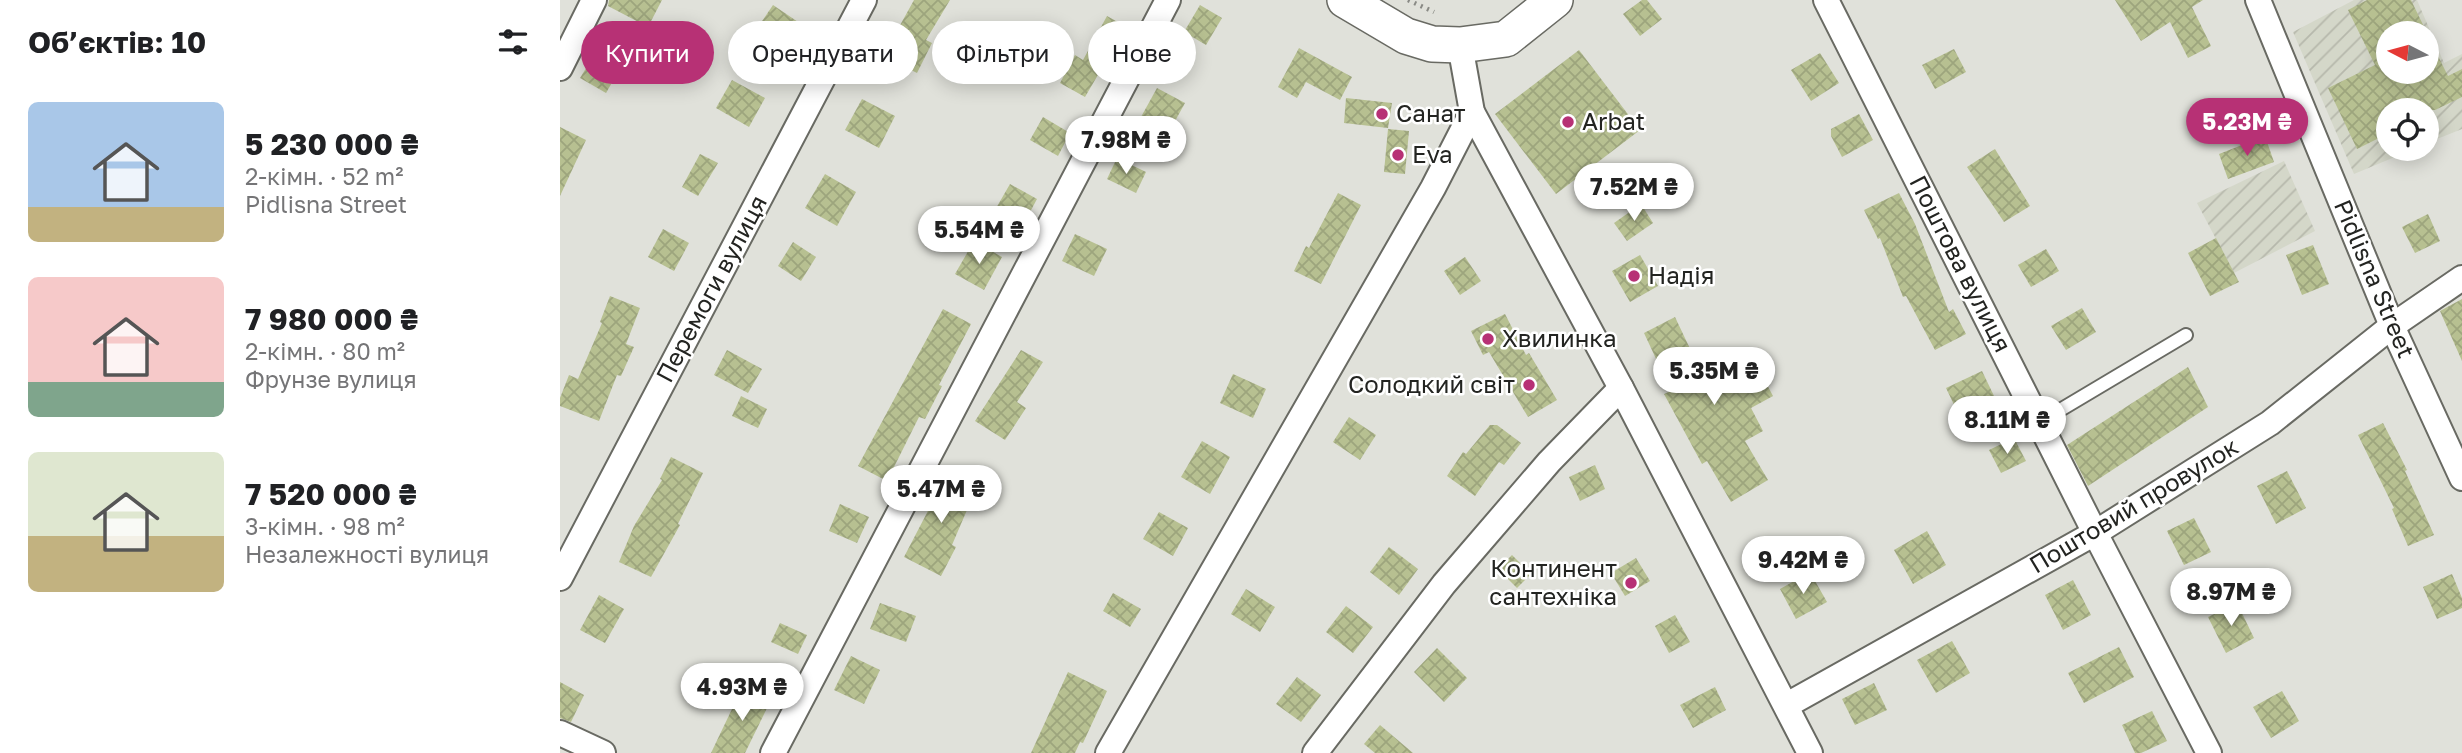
<!DOCTYPE html>
<html lang="uk">
<meta charset="utf-8">
<style>
:root{--surface:#fff;--page:#f2f2f2;--text:#202124;--muted:#757577;--accent:#b73175}
body{margin:0;font-family:"Golos Text",sans-serif;background:var(--page);color:var(--text);height:100vh;display:flex;flex-direction:column;font-size:26px;white-space:nowrap}
*{box-sizing:border-box;margin:0}
p{font-size:23px;color:var(--muted)}
.icon{flex:none;width:38px;height:38px;fill:none;stroke:currentColor;stroke-width:2;stroke-linecap:round;stroke-linejoin:round}
.map{position:relative;flex:1;overflow:hidden}
.panel{display:flex;flex-direction:column;background:var(--surface);width:560px}
.panel>*{flex:none}
.banner{position:absolute;left:21px;top:21px;width:665px;height:63px;display:flex;gap:14px}
.needle{width:46px;rotate:276deg}
.controls{position:absolute;left:1816px;top:21px;display:grid;gap:14px}
.controls a{display:grid;place-items:center;width:63px;height:63px;border-radius:50%;background:var(--surface);box-shadow:0 4px 18px #0003;font-size:35px}
.price{position:absolute;translate:-50% -60px;padding:0 16px;border-radius:24px;background:#fff;color:#222;font-size:23px;line-height:46px;filter:drop-shadow(0 2px 4px #0008)}
.price::after{content:'';position:absolute;left:50%;top:42px;width:21px;height:16px;margin-left:-10px;background:inherit;clip-path:polygon(0 0,100% 0,50% 100%)}
.price.active{background:var(--accent);color:#fff}
ul{padding:0;list-style:none}
li{display:flex;align-items:center;gap:21px;height:175px;padding:0 28px}
li span{display:grid;place-items:center;flex:none;width:196px;height:140px;border-radius:10px;color:#555}
li>.icon{margin-inline-start:auto}
span .icon{width:84px;height:84px;fill:#fffc;stroke-width:1}
li b{font-size:30px}
h2{display:flex;justify-content:space-between;align-items:center;height:84px;padding:0 28px;font-size:30px}
.chip{padding:0 24px;border-radius:32px;background:var(--surface);box-shadow:0 4px 18px #0003;font-size:24px;line-height:63px}
.chip.active{background:var(--accent);color:#fff}
main{display:flex;flex:1;min-height:0}
.map>svg:first-child{display:block}
.industrial{fill:url(#industrial-furrows);fill-rule:evenodd}
.building{fill:url(#building-cross-hatch)}
.lines{fill:none;stroke-linecap:round;stroke-linejoin:round}
.lane-casing{stroke:#696a63;stroke-width:16}
.street-casing{stroke:#696a63;stroke-width:28}
.secondary-casing{stroke:#696a63;stroke-width:38}
.path{stroke:#898a85;stroke-width:4.5;stroke-dasharray:2 5;stroke-linecap:butt}
.lane{stroke:#fff;stroke-width:12}
.street{stroke:#fff;stroke-width:24}
.secondary{stroke:#fff;stroke-width:35}
.poi-dot{fill:#b73175;stroke:#fff;stroke-width:2.5}
.labels{text-anchor:middle;stroke-width:5;stroke-linejoin:round;paint-order:stroke}
.poi-label{font-size:24px;fill:#232421;stroke:#fff;text-anchor:start}
.street-label{font-size:24px;fill:#232421;stroke:#fff}
</style>
<main>
<section class="panel">
<h2>Об’єктів: 10<svg class="icon" aria-label="filters" viewBox="0 0 24 24"><path d="M4 7h16M4 17h16"/><circle cx="9" cy="7" r="2"/><circle cx="15" cy="17" r="2"/></svg></h2>
<ul>
<li><span style="background:linear-gradient(#a9c7e8 75%,#c2b280 0)"><svg class="icon" aria-label="home" viewBox="0 0 24 24"><path d="M3 11l9-7 9 7M6 9v11h12V9"/></svg></span><div><b>5 230 000 ₴</b><p>2-кімн. · 52 m²</p><p>Pidlisna Street</p></div></li>
<li><span style="background:linear-gradient(#f6c9c9 75%,#7fa58c 0)"><svg class="icon" aria-label="home" viewBox="0 0 24 24"><path d="M3 11l9-7 9 7M6 9v11h12V9"/></svg></span><div><b>7 980 000 ₴</b><p>2-кімн. · 80 m²</p><p>Фрунзе вулиця</p></div></li>
<li><span style="background:linear-gradient(#dfe7d0 60%,#c2b280 0)"><svg class="icon" aria-label="home" viewBox="0 0 24 24"><path d="M3 11l9-7 9 7M6 9v11h12V9"/></svg></span><div><b>7 520 000 ₴</b><p>3-кімн. · 98 m²</p><p>Незалежності вулиця</p></div></li>
</ul>
</section>
<div class="map">
<svg width="1902" height="753" viewBox="0 0 1902 753">
<defs>
<pattern id="industrial-furrows" width="10" height="10" patternUnits="userSpaceOnUse" patternTransform="scale(1.75)"><rect width="10" height="10" fill="#d4d7c9"/><path d="M-1 1l2-2M0 10L10 0M9 11l2-2" fill="none" stroke="#b6b8ac"/></pattern>
<pattern id="building-cross-hatch" width="8" height="8" patternUnits="userSpaceOnUse" patternTransform="scale(1.75)"><rect width="8" height="8" fill="#b7c091"/><path d="M0 0l8 8M0 8l8-8" fill="none" stroke="#9da57d"/></pattern>
</defs>
<rect width="100%" height="100%" fill="#e0e1da"/>
<g class="industrial">
<path d="M 1794,0 L 1857,0 L 1884,63 L 1902,54 L 1902,129 L 1867,143 L 1867,110 L 1829,110 L 1829,149 L 1854,149 L 1794,174 L 1733,32 ZM 1829,33 L 1867,33 L 1867,72 L 1829,72 Z"/>
<path d="M 1724,161 L 1755,231 L 1674,273 L 1637,203 Z"/>
</g>
<g class="building">
<path d="M 49,0 L 102,0 L 88,27 L 48,6 Z"/>
<path d="M 354,0 L 390,0 L 366,40 L 372,43 L 357,73 L 323,56 Z"/>
<path d="M 1082,0 L 1087,0 L 1102,19 L 1080,36 L 1063,14 Z"/>
<path d="M 1555,0 L 1643,0 L 1632,7 L 1651,46 L 1628,58 L 1610,22 L 1581,41 Z"/>
<path d="M 1807,0 L 1851,0 L 1867,33 L 1829,33 L 1829,72 L 1867,72 L 1867,34 L 1888,76 L 1902,69 L 1902,97 L 1875,110 L 1829,110 L 1829,133 L 1797,149 L 1768,88 L 1815,65 L 1788,10 Z"/>
<path d="M 213,5 L 241,24 L 226,46 L 198,27 Z"/>
<path d="M 640,5 L 662,18 L 646,45 L 624,32 Z"/>
<path d="M 547,16 L 572,30 L 558,54 L 552,51 L 525,97 L 500,83 L 515,55 L 523,60 Z"/>
<path d="M 739,48 L 792,77 L 780,100 L 746,82 L 737,98 L 718,87 Z"/>
<path d="M 1394,49 L 1406,72 L 1375,89 L 1362,65 Z"/>
<path d="M 1019,50 L 1080,130 L 996,194 L 935,114 Z"/>
<path d="M 36,52 L 61,67 L 46,93 L 20,78 Z"/>
<path d="M 1260,53 L 1279,83 L 1251,101 L 1231,70 Z"/>
<path d="M 172,80 L 205,98 L 189,127 L 156,108 Z"/>
<path d="M 597,88 L 625,103 L 609,132 L 581,117 Z"/>
<path d="M 786,98 L 832,103 L 828,128 L 784,123 Z"/>
<path d="M 302,99 L 335,116 L 319,148 L 285,130 Z"/>
<path d="M 1299,114 L 1313,140 L 1282,157 L 1271,136 L 1271,129 Z"/>
<path d="M 483,117 L 510,133 L 498,156 L 470,140 Z"/>
<path d="M 0,127 L 26,140 L 0,196 Z"/>
<path d="M 828,129 L 849,131 L 845,174 L 824,172 Z"/>
<path d="M 1705,136 L 1714,162 L 1668,179 L 1659,154 Z"/>
<path d="M 1435,149 L 1470,206 L 1444,222 L 1407,167 Z"/>
<path d="M 140,154 L 158,163 L 138,196 L 122,187 Z"/>
<path d="M 557,158 L 586,172 L 576,193 L 547,179 Z"/>
<path d="M 265,174 L 296,192 L 277,226 L 245,208 Z"/>
<path d="M 450,184 L 477,199 L 463,225 L 435,210 Z"/>
<path d="M 778,193 L 801,205 L 761,284 L 734,271 L 746,246 L 749,248 Z"/>
<path d="M 1339,193 L 1355,224 L 1389,312 L 1393,309 L 1406,334 L 1375,350 L 1346,296 L 1343,297 L 1320,238 L 1318,239 L 1304,210 Z"/>
<path d="M 1081,204 L 1093,223 L 1067,241 L 1054,223 Z"/>
<path d="M 1868,214 L 1880,241 L 1855,253 L 1842,227 Z"/>
<path d="M 103,229 L 129,243 L 114,271 L 88,257 Z"/>
<path d="M 515,234 L 547,249 L 534,276 L 502,261 Z"/>
<path d="M 1656,238 L 1679,282 L 1650,296 L 1628,253 Z"/>
<path d="M 414,241 L 442,257 L 424,290 L 395,274 Z"/>
<path d="M 233,242 L 256,257 L 241,281 L 218,266 Z"/>
<path d="M 1753,245 L 1769,284 L 1742,295 L 1726,255 Z"/>
<path d="M 1486,249 L 1499,271 L 1471,287 L 1458,265 Z"/>
<path d="M 1080,255 L 1098,286 L 1070,302 L 1052,271 Z"/>
<path d="M 905,257 L 921,281 L 900,295 L 884,271 Z"/>
<path d="M 50,296 L 80,308 L 66,344 L 74,347 L 61,376 L 57,375 L 39,421 L 0,406 L 0,398 L 9,375 L 18,379 L 42,323 L 40,322 Z"/>
<path d="M 1902,299 L 1902,361 L 1880,311 Z"/>
<path d="M 1522,308 L 1536,332 L 1506,350 L 1491,326 Z"/>
<path d="M 383,309 L 411,324 L 379,385 L 382,386 L 365,419 L 359,417 L 327,481 L 298,466 Z"/>
<path d="M 945,314 L 966,355 L 969,353 L 997,400 L 968,417 L 929,352 L 923,355 L 911,331 Z"/>
<path d="M 1115,317 L 1142,374 L 1188,349 L 1213,396 L 1191,408 L 1203,431 L 1185,441 L 1208,480 L 1171,502 L 1147,461 L 1142,464 L 1104,394 L 1111,391 L 1084,333 Z"/>
<path d="M 167,350 L 202,369 L 188,393 L 154,375 Z"/>
<path d="M 461,350 L 483,362 L 457,402 L 466,408 L 445,440 L 415,421 Z"/>
<path d="M 1628,367 L 1648,407 L 1528,486 L 1507,445 Z"/>
<path d="M 1422,371 L 1435,398 L 1399,415 L 1386,388 Z"/>
<path d="M 673,374 L 706,389 L 693,418 L 660,403 Z"/>
<path d="M 181,396 L 207,409 L 198,428 L 172,416 Z"/>
<path d="M 789,417 L 816,435 L 800,460 L 773,442 Z"/>
<path d="M 1823,423 L 1847,470 L 1845,471 L 1874,535 L 1848,546 L 1832,509 L 1834,508 L 1798,435 Z"/>
<path d="M 930,425 L 937,425 L 961,443 L 944,465 L 939,462 L 915,496 L 887,476 L 903,452 L 906,454 Z"/>
<path d="M 1454,438 L 1466,461 L 1441,473 L 1429,450 Z"/>
<path d="M 642,441 L 670,457 L 650,494 L 621,477 Z"/>
<path d="M 111,457 L 143,473 L 118,524 L 120,525 L 91,577 L 59,562 L 74,526 L 102,480 L 100,479 Z"/>
<path d="M 1035,465 L 1045,489 L 1020,501 L 1009,477 Z"/>
<path d="M 1727,471 L 1746,508 L 1716,524 L 1697,486 Z"/>
<path d="M 381,474 L 416,489 L 392,545 L 396,547 L 381,576 L 344,557 L 370,507 L 367,506 Z"/>
<path d="M 280,504 L 309,517 L 297,543 L 269,531 Z"/>
<path d="M 599,512 L 628,528 L 613,556 L 583,539 Z"/>
<path d="M 1634,518 L 1651,552 L 1624,565 L 1607,531 Z"/>
<path d="M 1367,531 L 1386,565 L 1353,584 L 1334,550 Z"/>
<path d="M 829,547 L 858,569 L 839,595 L 810,572 Z"/>
<path d="M 952,555 L 971,574 L 957,588 L 938,569 Z"/>
<path d="M 1076,558 L 1090,581 L 1065,596 L 1051,573 Z"/>
<path d="M 1250,572 L 1267,602 L 1236,619 L 1220,589 Z"/>
<path d="M 1892,574 L 1902,598 L 1902,608 L 1877,619 L 1863,587 Z"/>
<path d="M 1513,580 L 1531,615 L 1503,630 L 1485,595 Z"/>
<path d="M 686,589 L 715,607 L 700,632 L 671,614 Z"/>
<path d="M 553,593 L 581,609 L 570,627 L 543,611 Z"/>
<path d="M 39,595 L 64,609 L 45,643 L 20,630 Z"/>
<path d="M 320,603 L 356,616 L 346,642 L 310,629 Z"/>
<path d="M 1677,603 L 1694,638 L 1666,653 L 1648,617 Z"/>
<path d="M 786,606 L 813,627 L 793,653 L 766,632 Z"/>
<path d="M 1115,615 L 1130,642 L 1109,653 L 1095,626 Z"/>
<path d="M 220,623 L 247,635 L 238,654 L 211,642 Z"/>
<path d="M 1392,641 L 1410,673 L 1376,693 L 1357,660 Z"/>
<path d="M 1559,647 L 1574,677 L 1524,703 L 1508,673 Z"/>
<path d="M 877,648 L 907,678 L 884,702 L 854,672 Z"/>
<path d="M 291,656 L 320,670 L 304,704 L 274,690 Z"/>
<path d="M 508,672 L 547,691 L 523,743 L 520,742 L 515,753 L 471,753 Z"/>
<path d="M 737,677 L 761,695 L 741,722 L 716,704 Z"/>
<path d="M 0,682 L 24,695 L 11,722 L 0,718 Z"/>
<path d="M 1314,683 L 1327,710 L 1295,725 L 1282,699 Z"/>
<path d="M 183,686 L 211,700 L 185,753 L 151,753 Z"/>
<path d="M 1155,687 L 1166,710 L 1133,728 L 1120,705 Z"/>
<path d="M 1722,691 L 1739,721 L 1711,738 L 1693,707 Z"/>
<path d="M 1592,711 L 1607,741 L 1581,753 L 1575,753 L 1562,725 Z"/>
<path d="M 820,725 L 853,753 L 815,753 L 804,744 Z"/>
</g>
<g class="lines">
<defs>
<path id="lane" d="M 1480,422 L 1626,335"/>
<g id="street">
<path d="M 1266,0 L 1535,533 L 1649,753"/>
<path d="M 1698,0 L 1832,326 L 1902,478"/>
<path d="M 900,45 L 912,112 L 1061,388 L 1250,753"/>
<path d="M 0,68 L 34,0"/>
<path d="M 0,578 L 304,0"/>
<path d="M 1227,705 L 1535,533 L 1710,423 L 1832,326 L 1902,278"/>
<path d="M 0,733 L 43,753"/>
<path d="M 213,753 L 608,0"/>
<path d="M 548,753 L 873,188 L 912,112"/>
<path d="M 755,753 L 884,584 L 989,462 L 1061,388"/>
</g>
<path id="secondary" d="M 785,0 L 846,36 L 872,44 L 900,45 L 946,39 L 995,0"/>
</defs>
<use href="#lane" class="lane-casing"/>
<use href="#street" class="street-casing"/>
<use href="#secondary" class="secondary-casing"/>
<path class="path" d="M 848,0 L 874,12"/>
<use href="#lane" class="lane"/>
<use href="#street" class="street"/>
<use href="#secondary" class="secondary"/>
</g>
<g class="poi-dot">
<circle cx="822" cy="114" r="7"/>
<circle cx="1008" cy="122" r="7"/>
<circle cx="838" cy="155" r="7"/>
<circle cx="1074" cy="276" r="7"/>
<circle cx="928" cy="339" r="7"/>
<circle cx="969" cy="385" r="7"/>
<circle cx="1071" cy="583" r="7"/>
</g>
<g class="labels">
<g class="poi-label">
<text x="836" y="122">Санат</text>
<text x="1022" y="130">Arbat</text>
<text x="852" y="163">Eva</text>
<text x="1088" y="284">Надiя</text>
<text x="942" y="347">Хвилинка</text>
<text x="955" y="393" text-anchor="end">Солодкий світ</text>
<text x="1057" y="577" text-anchor="end">Континент<tspan x="1057" dy="28">сантехніка</tspan></text>
</g>
<g class="street-label">
<text transform="translate(1400 264) rotate(63)" y="8">Поштова вулиця</text>
<text transform="translate(1814 279) rotate(67)" y="8">Pidlisna Street</text>
<text transform="translate(152 289) rotate(-62)" y="8">Перемоги вулиця</text>
<text transform="translate(1574 506) rotate(-31)" y="8">Поштовий провулок</text>
</g>
</g>
</svg>
<div class="controls">
<a><svg class="needle" viewBox="-14 -14 28 28"><path d="M0-13l5 13h-10z" fill="#e53935"/><path d="M0 13l5-13h-10z" fill="#757577"/></svg></a>
<a><svg class="icon" aria-label="locate" viewBox="0 0 24 24"><circle cx="12" cy="12" r="6"/><path d="M12 2v4M12 18v4M2 12h4M18 12h4"/></svg></a>
</div>
<b class="price active" style="left:1687px;top:158px">5.23M ₴</b>
<b class="price" style="left:566px;top:176px">7.98M ₴</b>
<b class="price" style="left:1074px;top:223px">7.52M ₴</b>
<b class="price" style="left:419px;top:266px">5.54M ₴</b>
<b class="price" style="left:1154px;top:407px">5.35M ₴</b>
<b class="price" style="left:1447px;top:456px">8.11M ₴</b>
<b class="price" style="left:381px;top:525px">5.47M ₴</b>
<b class="price" style="left:1243px;top:596px">9.42M ₴</b>
<b class="price" style="left:1671px;top:628px">8.97M ₴</b>
<b class="price" style="left:182px;top:723px">4.93M ₴</b>
<div class="banner">
<a class="chip active">Купити</a>
<a class="chip">Орендувати</a>
<a class="chip">Фільтри</a>
<a class="chip">Нове</a>
</div>
</div>
</main>
